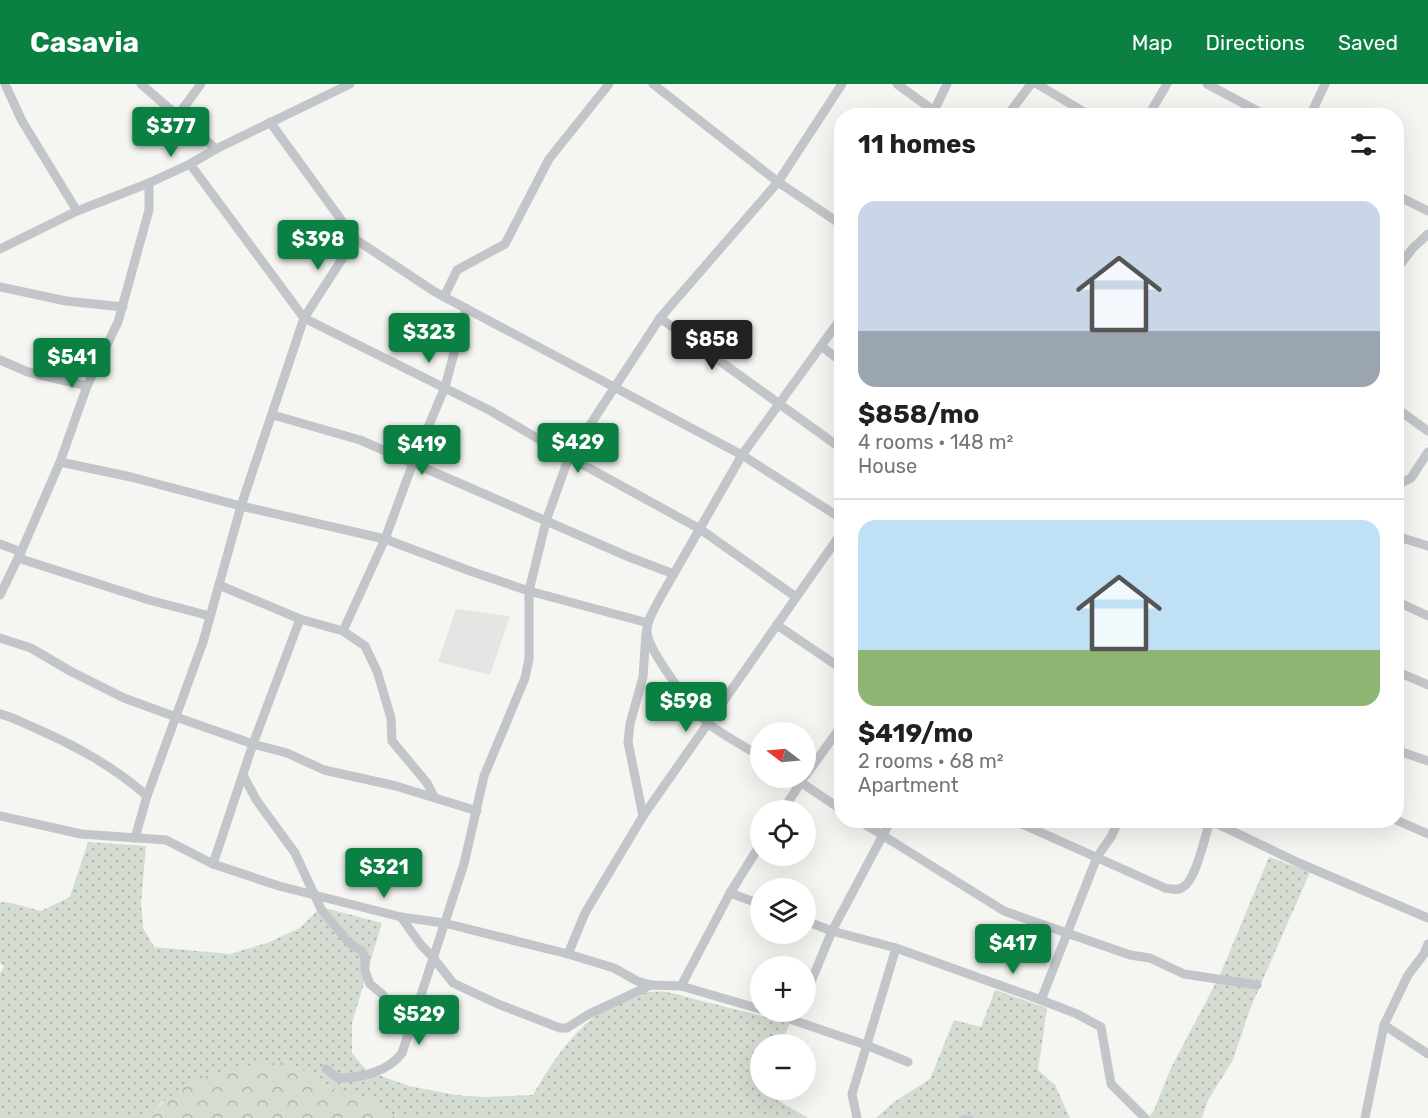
<!DOCTYPE html>
<meta charset="utf-8">
<style>
:root{--surface:#fff;--page:#f6f6f6;--text:#202124;--muted:#757577;--line:#e0e0e0;--accent:#0b8043}
body{margin:0;font-family:Rubik,sans-serif;background:var(--page);color:var(--text);height:100vh;display:flex;flex-direction:column;font-size:22px;white-space:nowrap}
*{box-sizing:border-box;margin:0}
p{font-size:20px;color:var(--muted)}
.icon{flex:none;width:33px;height:33px;fill:none;stroke:currentColor;stroke-width:2;stroke-linecap:round;stroke-linejoin:round}
.map{position:relative;flex:1;overflow:hidden}
.panel{position:absolute;left:834px;top:24px;width:570px;height:720px;display:flex;flex-direction:column;background:var(--surface);border-radius:24px;box-shadow:0 6px 24px #0002}
.panel>*{flex:none}
.needle{width:39px;rotate:286deg}
.buttons{position:absolute;left:750px;top:638px;display:grid;gap:12px}
.buttons a{display:grid;place-items:center;width:66px;height:66px;border-radius:50%;background:var(--surface);box-shadow:0 6px 24px #0002;font-size:30px}
.price{position:absolute;translate:-50% -51px;padding:0 14px;border-radius:6px;background:var(--accent);color:#fff;font-size:20px;line-height:39px;filter:drop-shadow(0 2px 3px #0008)}
.price::after{content:'';position:absolute;left:50%;top:36px;width:18px;height:14px;margin-left:-9px;background:inherit;clip-path:polygon(0 0,100% 0,50% 100%)}
.price.on{background:#222;color:#fff}
ul{padding:0;list-style:none}
li{display:grid;align-content:center;gap:12px;height:318px;padding:0 24px}
li+li{border-top:2px solid var(--line)}
li span{display:grid;place-items:center;height:186px;border-radius:18px;color:#555}
li>.icon{margin-inline-start:auto}
span .icon{width:108px;height:108px;fill:#fffc;stroke-width:1}
li b{font-size:26px}
h2{display:flex;justify-content:space-between;align-items:center;height:72px;padding:0 24px;font-size:26px}
header{display:flex;align-items:center;gap:36px;box-sizing:border-box;height:84px;padding:0 30px;background:var(--accent);color:#fff}
header strong{font-size:28px}
nav{display:flex;gap:33px;margin-inline-start:auto;font-size:21px}
.map>svg:first-child{display:block}
.built{fill:#e5e6e4}
.grass{fill:url(#grass-dots)}
.forest{fill:url(#forest-crowns)}
.lines{fill:none;stroke-linecap:round;stroke-linejoin:round}
.stream{stroke:#c0c9cf;stroke-width:3}
.minor{stroke:#c2c5c9;stroke-width:9}
</style>
<header>
<strong>Casavia</strong>
<nav><a>Map</a><a>Directions</a><a>Saved</a></nav>
</header>
<div class="map">
<svg width="1428" height="1034" viewBox="0 0 1428 1034">
<defs>
<pattern id="grass-dots" width="8" height="8" patternUnits="userSpaceOnUse" patternTransform="scale(1.5)"><rect width="8" height="8" fill="#d5dcd1"/><path d="M2 2h.1M6 6h.1" fill="none" stroke="#b0b7af" stroke-width="1.8" stroke-linecap="round"/></pattern>
<pattern id="forest-crowns" width="20" height="18" patternUnits="userSpaceOnUse" patternTransform="scale(1.5)"><rect width="20" height="18" fill="#d5dcd1"/><path d="M2 6a3 3 0 1 1 6 0M12 15a3 3 0 1 1 6 0" fill="none" stroke="#b0b7af"/></pattern>
</defs>
<rect width="100%" height="100%" fill="#f5f5f1"/>
<path class="built" d="M 456,525 L 510,532 L 490,591 L 438,578 Z"/>
<g class="grass">
<path d="M 88,758 L 146,762 L 141,819 L 143,844 L 154,863 L 230,870 L 267,859 L 300,844 L 321,823 L 382,839 L 352,939 L 352,969 L 367,987 L 409,1002 L 456,1011 L 483,1013 L 533,1011 C 560,963 604,902 666,908 C 679,910 693,915 706,918 C 734,925 762,932 790,939 L 781,960 L 760,960 L 760,1006 L 808,1034 L 396,1034 L 369,1016 L 329,1003 L 287,977 L 162,1018 L 148,1034 L 0,1034 L 0,889 L 4,882 L 0,879 L 0,818 L 11,819 L 41,827 L 70,813 Z"/>
<path d="M 1269,773 L 1310,788 L 1250,925 L 1233,976 L 1208,1016 L 1202,1034 L 1148,1034 L 1154,1026 L 1171,984 L 1220,891 Z"/>
<path d="M 995,906 L 1047,924 L 1038,986 L 1055,1001 L 1070,1034 L 876,1034 L 894,1018 L 930,995 L 954,936 L 981,943 Z"/>
</g>
<path class="forest" d="M 287,977 L 329,1003 L 369,1016 L 396,1034 L 148,1034 C 188,988 230,983 287,977 Z"/>
<g class="lines">
<path class="stream" d="M 961,1034 L 964,1032 L 972,1034"/>
<g class="minor">
<path d="M 5,0 L 22,37 L 77,127"/>
<path d="M 141,0 L 216,65"/>
<path d="M 653,0 L 778,98 L 842,141"/>
<path d="M 897,0 L 941,32"/>
<path d="M 1037,0 L 1091,32"/>
<path d="M 1207,0 L 1267,32"/>
<path d="M 934,27 L 947,0"/>
<path d="M 178,31 L 201,0"/>
<path d="M 1007,32 L 1031,0"/>
<path d="M 1148,32 L 1167,0"/>
<path d="M 1310,32 L 1325,0"/>
<path d="M 270,38 L 355,155 L 435,208 L 742,371 L 842,435"/>
<path d="M 190,80 L 304,234 L 491,327 L 569,373 L 700,445 L 796,513"/>
<path d="M 1396,111 L 1428,127"/>
<path d="M 0,165 L 77,127 L 149,99 L 190,80 L 216,65 L 350,0"/>
<path d="M 1396,186 L 1413,164 L 1428,150"/>
<path d="M 0,203 L 66,217 L 123,223"/>
<path d="M 444,213 L 457,186 L 505,160 L 549,75 L 609,0"/>
<path d="M 660,234 L 842,365"/>
<path d="M 821,262 L 842,278"/>
<path d="M 0,276 L 28,288 L 87,302"/>
<path d="M 1396,324 L 1428,347"/>
<path d="M 273,331 L 360,356 L 629,473 L 674,490"/>
<path d="M 60,378 L 131,393 L 241,422 L 385,455 L 470,487 L 529,507 L 648,539"/>
<path d="M 1396,397 L 1401,399 L 1411,394 L 1428,368"/>
<path d="M 1396,452 L 1428,462"/>
<path d="M 0,460 L 21,468"/>
<path d="M 18,474 L 149,516 L 210,532"/>
<path d="M 219,501 L 300,535 L 343,547 L 365,562 L 377,587 L 391,634 L 392,657 L 427,699 L 434,713"/>
<path d="M 0,511 L 21,468 L 60,378 L 87,302 L 118,238 L 149,126 L 149,99"/>
<path d="M 1396,517 L 1428,532"/>
<path d="M 777,541 L 842,585"/>
<path d="M 343,547 L 385,455 L 413,379 L 445,303 L 466,224"/>
<path d="M 0,554 L 31,564 L 70,587 L 124,614 L 176,633 L 253,660 L 287,669 L 324,686 L 396,702 L 477,727"/>
<path d="M 1396,587 L 1428,601"/>
<path d="M 0,630 C 13,633 23,639 35,644 C 76,662 113,682 147,712"/>
<path d="M 1396,666 L 1428,677"/>
<path d="M 760,672 C 744,662 724,652 709,640 C 694,627 648,567 647,548 C 646,537 655,524 660,514 L 742,371 L 842,233"/>
<path d="M 243,691 L 257,717 L 295,769 L 321,825 L 349,859 L 362,867 L 365,874 L 365,887 L 370,900 L 382,910 L 396,928 L 408,952"/>
<path d="M 806,691 L 842,641"/>
<path d="M 793,693 L 842,726"/>
<path d="M 783,726 L 803,695"/>
<path d="M 0,732 L 81,750 L 166,756 L 213,780 L 279,802 L 401,833 L 444,839 L 568,870 L 614,884 L 637,897 L 651,901 L 681,902 L 760,925"/>
<path d="M 643,732 L 628,658 L 630,640 L 643,593 L 646,549"/>
<path d="M 858,736 L 1004,827 L 1130,871 L 1150,874 L 1184,890 L 1257,901"/>
<path d="M 1013,736 L 1165,804 C 1171,805 1178,807 1183,803 C 1196,796 1205,752 1210,737"/>
<path d="M 1209,736 L 1299,779 L 1428,834"/>
<path d="M 1396,736 L 1428,750"/>
<path d="M 135,754 L 147,712 L 203,558 L 241,422 L 304,234 L 355,155"/>
<path d="M 213,780 L 253,660 L 300,535"/>
<path d="M 730,809 L 760,820"/>
<path d="M 401,833 L 421,861 L 432,872 L 453,899 L 498,920 L 560,944 L 567,944 L 589,930 L 651,901"/>
<path d="M 806,837 L 832,847 L 896,864 L 1041,916 L 1077,930 L 1101,943 L 1111,1000 L 1145,1034"/>
<path d="M 568,870 L 585,829 L 643,732 L 842,448"/>
<path d="M 681,902 L 730,809 L 760,761"/>
<path d="M 806,910 L 832,847 L 891,736"/>
<path d="M 1041,916 L 1097,773 L 1111,753 L 1119,736"/>
<path d="M 766,927 L 866,961 L 908,978"/>
<path d="M 1384,941 L 1428,970"/>
<path d="M 326,985 L 338,994 C 361,994 388,988 402,969 L 464,780 L 484,692 L 525,594 L 529,575 L 529,507 L 546,437 L 569,373 L 660,234 L 778,98 L 842,0"/>
<path d="M 857,1034 L 852,1010 L 896,864"/>
<path d="M 1365,1034 L 1384,941 L 1408,891 L 1424,870 L 1428,860"/>
</g>
</g>
</svg>
<div class="buttons">
<a><svg class="needle" viewBox="-14 -14 28 28"><path d="M0-13l5 13h-10z" fill="#e53935"/><path d="M0 13l5-13h-10z" fill="#757577"/></svg></a>
<a><svg class="icon" aria-label="locate" viewBox="0 0 24 24"><circle cx="12" cy="12" r="6"/><path d="M12 2v4M12 18v4M2 12h4M18 12h4"/></svg></a>
<a><svg class="icon" aria-label="layers" viewBox="0 0 24 24"><path d="M12 4l9 5-9 5-9-5zM3 14l9 5 9-5"/></svg></a>
<a>+</a>
<a>−</a>
</div>
<b class="price" style="left:171px;top:74px">$377</b>
<b class="price" style="left:318px;top:187px">$398</b>
<b class="price" style="left:429px;top:280px">$323</b>
<b class="price on" style="left:712px;top:287px">$858</b>
<b class="price" style="left:72px;top:305px">$541</b>
<b class="price" style="left:578px;top:390px">$429</b>
<b class="price" style="left:422px;top:392px">$419</b>
<b class="price" style="left:686px;top:649px">$598</b>
<b class="price" style="left:384px;top:815px">$321</b>
<b class="price" style="left:1013px;top:891px">$417</b>
<b class="price" style="left:419px;top:962px">$529</b>
<section class="panel">
<h2>11 homes<svg class="icon" aria-label="filters" viewBox="0 0 24 24"><path d="M4 7h16M4 17h16"/><circle cx="9" cy="7" r="2"/><circle cx="15" cy="17" r="2"/></svg></h2>
<ul>
<li><span style="background:linear-gradient(#c9d6e8 70%,#9aa5b1 0)"><svg class="icon" aria-label="home" viewBox="0 0 24 24"><path d="M3 11l9-7 9 7M6 9v11h12V9"/></svg></span><div><b>$858/mo</b><p>4 rooms · 148 m²</p><p>House</p></div></li>
<li><span style="background:linear-gradient(#bfe0f5 70%,#8fb573 0)"><svg class="icon" aria-label="home" viewBox="0 0 24 24"><path d="M3 11l9-7 9 7M6 9v11h12V9"/></svg></span><div><b>$419/mo</b><p>2 rooms · 68 m²</p><p>Apartment</p></div></li>
</ul>
</section>
</div>
